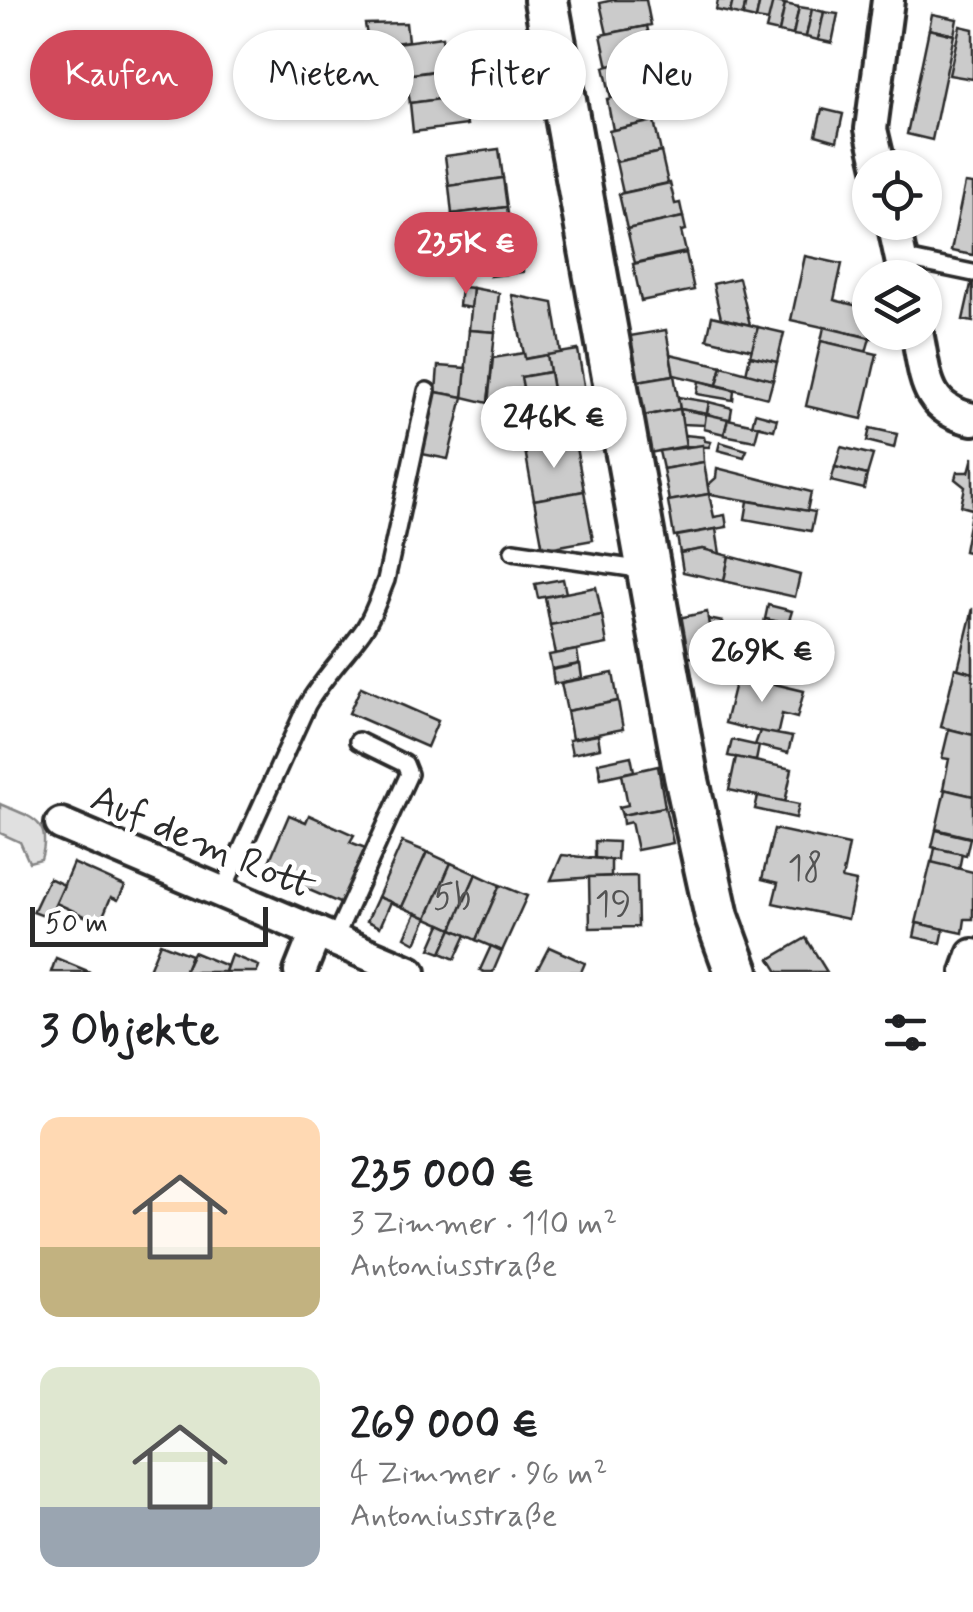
<!DOCTYPE html>
<html lang="de">
<meta charset="utf-8">
<style>
:root{--surface:#fff;--page:#f6f6f6;--text:#202124;--muted:#757577;--accent:#d1495b}
body{margin:0;font-family:Mynerve,sans-serif;background:var(--page);color:var(--text);height:100vh;display:flex;flex-direction:column;font-size:38px;white-space:nowrap}
*{box-sizing:border-box;margin:0}
p{font-size:32px;color:var(--muted)}
.icon{flex:none;width:55px;height:55px;fill:none;stroke:currentColor;stroke-width:2;stroke-linecap:round;stroke-linejoin:round}
.map{position:relative;height:972px;overflow:hidden}
.sheet{display:flex;flex-direction:column;background:var(--surface);flex:1}
.sheet>*{flex:none}
.hud{position:absolute;left:30px;top:30px;width:915px;height:90px;display:flex;gap:20px}
.buttons{position:absolute;left:852px;top:150px;display:grid;gap:20px}
.buttons a{display:grid;place-items:center;width:90px;height:90px;border-radius:50%;background:var(--surface);box-shadow:0 2px 8px #0004;font-size:50px}
.scale{position:absolute;left:30px;bottom:25px;width:238px;box-sizing:border-box;padding-left:10px;border:5px solid #2b2b2b;border-top:0;font-size:28px;line-height:35px;white-space:nowrap;color:#2b2b2b;-webkit-text-stroke:8px #fff;paint-order:stroke}
.price{position:absolute;translate:-50% -85px;padding:0 22px;border-radius:35px;background:#fff;color:#222;font-size:32px;line-height:65px;filter:drop-shadow(0 2px 5px #0008)}
.price::after{content:'';position:absolute;left:50%;top:60px;width:30px;height:22px;margin-left:-15px;background:inherit;clip-path:polygon(0 0,100% 0,50% 100%)}
.price.current{background:var(--accent);color:#fff}
ul{padding:0;list-style:none}
li{display:flex;align-items:center;gap:30px;height:250px;padding:0 40px}
li span{display:grid;place-items:center;flex:none;width:280px;height:200px;border-radius:20px;color:#555}
li>.icon{margin-inline-start:auto}
span .icon{width:120px;height:120px;fill:#fffc;stroke-width:1}
li b{font-size:42px}
h2{display:flex;justify-content:space-between;align-items:center;height:120px;padding:0 40px;font-size:42px}
.pill{padding:0 35px;border-radius:45px;background:var(--surface);box-shadow:0 2px 8px #0004;font-size:35px;line-height:90px}
.pill.current{background:var(--accent);color:#fff}
.map>svg:first-child{display:block}
.green{fill:#e0e0e0;stroke:#868686;stroke-width:2.5}
.building{fill:#cbcbcb;stroke:#2b2b2b;stroke-width:2.5}
.lines{fill:none;stroke-linecap:round;stroke-linejoin:round}
.lane-casing{stroke:#2b2b2b;stroke-width:22}
.street-casing{stroke:#2b2b2b;stroke-width:38}
.secondary-casing{stroke:#2b2b2b;stroke-width:50}
.lane{stroke:#fff;stroke-width:15}
.street{stroke:#fff;stroke-width:30}
.secondary{stroke:#fff;stroke-width:42}
.labels{text-anchor:middle;stroke-width:10;stroke-linejoin:round;paint-order:stroke}
.number-label{font-size:35px;fill:#535353}
.street-label{font-size:40px;fill:#2b2b2b;stroke:#fff}
</style>
<div class="map">
<svg width="973" height="972" viewBox="0 0 973 972">
<rect width="100%" height="100%" fill="#fff"/>
<filter id="ink" filterUnits="userSpaceOnUse"><feTurbulence type="fractalNoise" baseFrequency=".01" numOctaves="2"/><feDisplacementMap in="SourceGraphic" scale="20" xChannelSelector="R" yChannelSelector="G"/><feConvolveMatrix kernelMatrix="1 2 1 2 8 2 1 2 1" color-interpolation-filters="sRGB"/></filter>
<g filter="url(#ink)">
<path class="green" d="M 0,804 C 30,817 53,820 41,859 L 29,862 L 20,842 L 0,833 Z"/>
<g class="building">
<path d="M 613,0 L 646,0 L 651,25 L 607,34 L 600,3 Z"/>
<path d="M 718,0 L 733,0 L 730,13 L 716,10 Z"/>
<path d="M 733,0 L 746,0 L 743,16 L 730,13 Z"/>
<path d="M 746,0 L 760,0 L 756,19 L 743,16 Z"/>
<path d="M 760,0 L 774,0 L 769,21 L 756,19 Z"/>
<path d="M 773,1 L 785,4 L 779,32 L 766,29 Z"/>
<path d="M 785,4 L 799,7 L 793,35 L 779,32 Z"/>
<path d="M 799,7 L 812,9 L 806,37 L 793,35 Z"/>
<path d="M 812,9 L 824,12 L 818,40 L 806,37 Z"/>
<path d="M 824,12 L 838,14 L 832,43 L 818,40 Z"/>
<path d="M 932,14 L 957,19 L 954,35 L 929,29 Z"/>
<path d="M 406,23 L 408,41 L 369,47 L 365,24 Z"/>
<path d="M 647,26 L 654,57 L 608,67 L 601,35 Z"/>
<path d="M 960,26 L 973,29 L 973,79 L 949,75 Z"/>
<path d="M 929,29 L 954,35 L 932,140 L 907,134 Z"/>
<path d="M 442,37 L 446,69 L 392,77 L 388,44 Z"/>
<path d="M 649,57 L 656,88 L 611,98 L 604,67 Z"/>
<path d="M 460,68 L 463,96 L 410,103 L 406,75 Z"/>
<path d="M 652,89 L 658,120 L 613,130 L 607,99 Z"/>
<path d="M 463,96 L 467,125 L 413,132 L 410,103 Z"/>
<path d="M 822,109 L 843,114 L 837,141 L 816,135 Z"/>
<path d="M 654,121 L 661,152 L 616,162 L 609,131 Z"/>
<path d="M 499,149 L 503,178 L 449,186 L 445,156 Z"/>
<path d="M 661,152 L 668,183 L 623,193 L 616,162 Z"/>
<path d="M 503,178 L 507,207 L 452,214 L 449,186 Z"/>
<path d="M 670,183 L 675,204 L 680,203 L 683,217 L 627,229 L 619,194 Z"/>
<path d="M 965,183 L 973,184 L 973,255 L 951,251 Z"/>
<path d="M 507,207 L 511,235 L 456,242 L 452,214 Z"/>
<path d="M 683,217 L 686,230 L 681,231 L 686,252 L 635,263 L 627,229 Z"/>
<path d="M 522,234 L 523,272 L 490,276 L 489,267 L 460,271 L 456,242 Z"/>
<path d="M 686,253 L 694,290 L 641,301 L 633,264 Z"/>
<path d="M 805,256 L 842,264 L 834,300 L 870,309 L 872,338 L 791,320 Z"/>
<path d="M 739,278 L 750,325 L 721,318 L 713,284 Z"/>
<path d="M 972,280 L 973,280 L 973,322 L 963,320 Z"/>
<path d="M 461,287 L 473,288 L 472,308 L 459,306 Z"/>
<path d="M 473,288 L 499,293 L 495,332 L 469,330 Z"/>
<path d="M 512,295 L 553,303 L 561,353 L 525,359 Z"/>
<path d="M 712,316 L 758,327 L 753,350 L 707,339 Z"/>
<path d="M 758,327 L 784,333 L 777,362 L 750,356 Z"/>
<path d="M 824,327 L 870,338 L 866,352 L 821,341 Z"/>
<path d="M 469,330 L 495,332 L 488,403 L 463,397 Z"/>
<path d="M 666,330 L 674,375 L 632,382 L 624,337 Z"/>
<path d="M 821,341 L 877,354 L 862,419 L 806,406 Z"/>
<path d="M 578,350 L 585,391 L 554,396 L 547,355 Z"/>
<path d="M 524,353 L 525,359 L 547,355 L 550,372 L 521,377 L 526,402 L 502,406 L 488,403 L 493,358 Z"/>
<path d="M 670,354 L 722,366 L 717,385 L 674,375 Z"/>
<path d="M 750,356 L 777,362 L 773,380 L 746,374 Z"/>
<path d="M 438,366 L 466,368 L 463,397 L 436,392 Z"/>
<path d="M 722,366 L 773,380 L 768,398 L 717,385 Z"/>
<path d="M 550,372 L 554,396 L 526,402 L 521,377 Z"/>
<path d="M 674,375 L 680,409 L 638,417 L 632,382 Z"/>
<path d="M 699,381 L 734,390 L 733,400 L 697,394 Z"/>
<path d="M 436,392 L 463,397 L 448,459 L 422,454 Z"/>
<path d="M 678,397 L 709,402 L 707,414 L 680,409 Z"/>
<path d="M 526,402 L 531,433 L 507,438 L 502,406 Z"/>
<path d="M 709,402 L 732,408 L 730,420 L 707,414 Z"/>
<path d="M 680,409 L 706,414 L 705,425 L 682,424 Z"/>
<path d="M 680,409 L 686,446 L 644,454 L 638,417 Z"/>
<path d="M 755,413 L 777,419 L 774,430 L 752,425 Z"/>
<path d="M 706,414 L 728,419 L 724,434 L 704,429 Z"/>
<path d="M 728,419 L 759,426 L 755,441 L 724,435 Z"/>
<path d="M 870,428 L 897,434 L 894,448 L 867,441 Z"/>
<path d="M 685,435 L 704,437 L 705,441 L 711,442 L 709,447 L 686,446 Z"/>
<path d="M 575,442 L 584,491 L 534,500 L 525,450 Z"/>
<path d="M 720,442 L 747,450 L 744,457 L 718,450 Z"/>
<path d="M 703,445 L 704,462 L 663,469 L 659,451 Z"/>
<path d="M 841,447 L 873,455 L 867,475 L 835,467 Z"/>
<path d="M 973,457 L 973,508 L 972,509 L 961,506 L 965,487 L 955,479 L 957,472 L 969,472 Z"/>
<path d="M 704,462 L 709,494 L 669,501 L 663,469 Z"/>
<path d="M 835,467 L 867,475 L 864,489 L 831,481 Z"/>
<path d="M 717,468 L 811,492 L 807,511 L 710,494 L 708,485 L 716,478 Z"/>
<path d="M 584,491 L 593,540 L 543,549 L 534,500 Z"/>
<path d="M 709,494 L 714,517 L 725,515 L 727,527 L 674,536 L 668,501 Z"/>
<path d="M 748,501 L 815,512 L 811,531 L 745,519 Z"/>
<path d="M 972,508 L 973,508 L 973,553 L 964,551 Z"/>
<path d="M 716,529 L 720,554 L 703,549 L 680,553 L 677,536 Z"/>
<path d="M 703,549 L 729,556 L 724,581 L 683,572 L 680,553 Z"/>
<path d="M 729,556 L 800,575 L 795,597 L 724,581 Z"/>
<path d="M 563,579 L 566,593 L 538,598 L 535,584 Z"/>
<path d="M 596,587 L 602,615 L 550,625 L 545,597 Z"/>
<path d="M 768,605 L 792,611 L 788,624 L 765,619 Z"/>
<path d="M 973,608 L 973,673 L 958,669 Z"/>
<path d="M 707,612 L 714,653 L 681,659 L 674,619 Z"/>
<path d="M 602,615 L 607,644 L 556,654 L 550,625 Z"/>
<path d="M 708,619 L 723,622 L 721,631 L 728,633 L 726,639 L 711,636 Z"/>
<path d="M 765,619 L 788,624 L 785,639 L 761,633 Z"/>
<path d="M 711,636 L 748,644 L 745,659 L 714,653 Z"/>
<path d="M 748,644 L 782,651 L 778,666 L 745,659 Z"/>
<path d="M 577,650 L 579,664 L 552,669 L 549,655 Z"/>
<path d="M 580,664 L 582,678 L 554,684 L 552,670 Z"/>
<path d="M 955,668 L 973,673 L 973,735 L 941,727 Z"/>
<path d="M 613,673 L 618,701 L 567,711 L 561,683 Z"/>
<path d="M 737,675 L 804,691 L 797,718 L 782,714 L 777,736 L 725,723 Z"/>
<path d="M 361,687 L 438,721 L 427,747 L 349,713 Z"/>
<path d="M 618,701 L 623,729 L 572,739 L 567,711 Z"/>
<path d="M 949,729 L 973,735 L 973,796 L 943,789 L 949,759 L 942,758 Z"/>
<path d="M 760,731 L 792,737 L 788,753 L 755,745 Z"/>
<path d="M 598,735 L 600,748 L 572,754 L 569,740 Z"/>
<path d="M 732,740 L 759,746 L 756,761 L 728,756 Z"/>
<path d="M 631,756 L 634,771 L 601,778 L 598,763 Z"/>
<path d="M 736,757 L 792,769 L 785,802 L 729,790 Z"/>
<path d="M 658,766 L 665,807 L 622,815 L 619,807 L 628,805 L 622,774 Z"/>
<path d="M 943,789 L 973,796 L 973,838 L 936,829 L 945,790 Z"/>
<path d="M 758,796 L 799,804 L 796,818 L 755,809 Z"/>
<path d="M 665,807 L 673,843 L 637,850 L 631,822 L 623,824 L 622,815 Z"/>
<path d="M 289,815 L 306,822 L 309,815 L 354,835 L 350,842 L 368,849 L 344,905 L 265,871 Z"/>
<path d="M 774,829 L 849,845 L 842,879 L 856,882 L 848,919 L 773,903 L 778,883 L 762,879 Z"/>
<path d="M 936,830 L 970,838 L 966,855 L 932,847 Z"/>
<path d="M 595,841 L 618,842 L 617,860 L 595,858 Z"/>
<path d="M 402,842 L 427,852 L 402,907 L 378,897 Z"/>
<path d="M 935,848 L 962,854 L 959,869 L 932,863 Z"/>
<path d="M 427,852 L 451,863 L 427,918 L 402,907 Z"/>
<path d="M 562,855 L 611,860 L 611,876 L 551,880 Z"/>
<path d="M 931,862 L 973,872 L 973,919 L 965,919 L 963,933 L 916,923 Z"/>
<path d="M 73,863 L 125,886 L 118,900 L 111,897 L 100,923 L 56,903 Z"/>
<path d="M 451,863 L 476,874 L 452,929 L 427,918 Z"/>
<path d="M 476,874 L 500,885 L 476,940 L 452,929 Z"/>
<path d="M 637,876 L 638,927 L 590,928 L 589,877 Z"/>
<path d="M 49,878 L 64,885 L 49,918 L 33,912 Z"/>
<path d="M 500,885 L 527,896 L 502,951 L 476,940 Z"/>
<path d="M 378,897 L 391,902 L 380,927 L 367,921 Z"/>
<path d="M 416,913 L 427,918 L 416,943 L 405,937 Z"/>
<path d="M 917,923 L 944,929 L 941,943 L 914,937 Z"/>
<path d="M 441,924 L 452,929 L 441,953 L 430,949 Z"/>
<path d="M 452,929 L 466,935 L 455,959 L 441,953 Z"/>
<path d="M 806,938 L 827,972 L 778,972 L 770,959 Z"/>
<path d="M 160,943 L 191,955 L 184,972 L 148,972 Z"/>
<path d="M 491,946 L 502,951 L 493,972 L 484,972 L 480,970 Z"/>
<path d="M 549,947 L 585,963 L 581,972 L 536,972 Z"/>
<path d="M 193,952 L 227,966 L 225,972 L 184,972 Z"/>
<path d="M 231,955 L 259,966 L 257,972 L 225,972 Z"/>
<path d="M 56,958 L 90,972 L 51,972 Z"/>
</g>
<g class="lines">
<defs>
<g id="lane">
<path d="M 901,258 L 973,273"/>
<path d="M 513,551 L 645,570"/>
<path d="M 222,892 L 307,705 C 323,678 344,657 362,632 C 373,617 379,597 386,580 L 427,391"/>
<path d="M 334,940 L 409,774 L 405,764 L 358,741"/>
</g>
<g id="street">
<path d="M 880,168 L 871,129 L 888,0"/>
<path d="M 893,222 L 905,278"/>
<path d="M 917,332 C 926,375 923,409 973,419"/>
<path d="M 61,824 L 410,972"/>
<path d="M 300,972 L 316,932"/>
<path d="M 967,972 L 973,955"/>
</g>
<path id="secondary" d="M 546,0 L 686,776 L 717,917 L 737,972"/>
</defs>
<use href="#lane" class="lane-casing"/>
<use href="#street" class="street-casing"/>
<use href="#secondary" class="secondary-casing"/>
<use href="#lane" class="lane"/>
<use href="#street" class="street"/>
<use href="#secondary" class="secondary"/>
</g>
</g>
<g class="labels">
<g class="number-label">
<text x="805" y="879">18</text>
<text x="452" y="908">5b</text>
<text x="613" y="915">19</text>
</g>
<g class="street-label">
<text transform="translate(204 841) rotate(23)" y="14">Auf dem Rott</text>
</g>
</g>
</svg>
<div class="buttons">
<a><svg class="icon" aria-label="locate" viewBox="0 0 24 24"><circle cx="12" cy="12" r="6"/><path d="M12 2v4M12 18v4M2 12h4M18 12h4"/></svg></a>
<a><svg class="icon" aria-label="layers" viewBox="0 0 24 24"><path d="M12 4l9 5-9 5-9-5zM3 14l9 5 9-5"/></svg></a>
</div>
<div class="scale">50 m</div>
<b class="price current" style="left:466px;top:297px">235K €</b>
<b class="price" style="left:554px;top:471px">246K €</b>
<b class="price" style="left:762px;top:705px">269K €</b>
<div class="hud">
<a class="pill current">Kaufen</a>
<a class="pill">Mieten</a>
<a class="pill">Filter</a>
<a class="pill">Neu</a>
</div>
</div>
<section class="sheet">
<h2>3 Objekte<svg class="icon" aria-label="filters" viewBox="0 0 24 24"><path d="M4 7h16M4 17h16"/><circle cx="9" cy="7" r="2"/><circle cx="15" cy="17" r="2"/></svg></h2>
<ul>
<li><span style="background:linear-gradient(#ffd9b3 65%,#c2b280 0)"><svg class="icon" aria-label="home" viewBox="0 0 24 24"><path d="M3 11l9-7 9 7M6 9v11h12V9"/></svg></span><div><b>235 000 €</b><p>3 Zimmer · 110 m²</p><p>Antoniusstraße</p></div></li>
<li><span style="background:linear-gradient(#dfe7d0 70%,#9aa5b1 0)"><svg class="icon" aria-label="home" viewBox="0 0 24 24"><path d="M3 11l9-7 9 7M6 9v11h12V9"/></svg></span><div><b>269 000 €</b><p>4 Zimmer · 96 m²</p><p>Antoniusstraße</p></div></li>
</ul>
</section>
